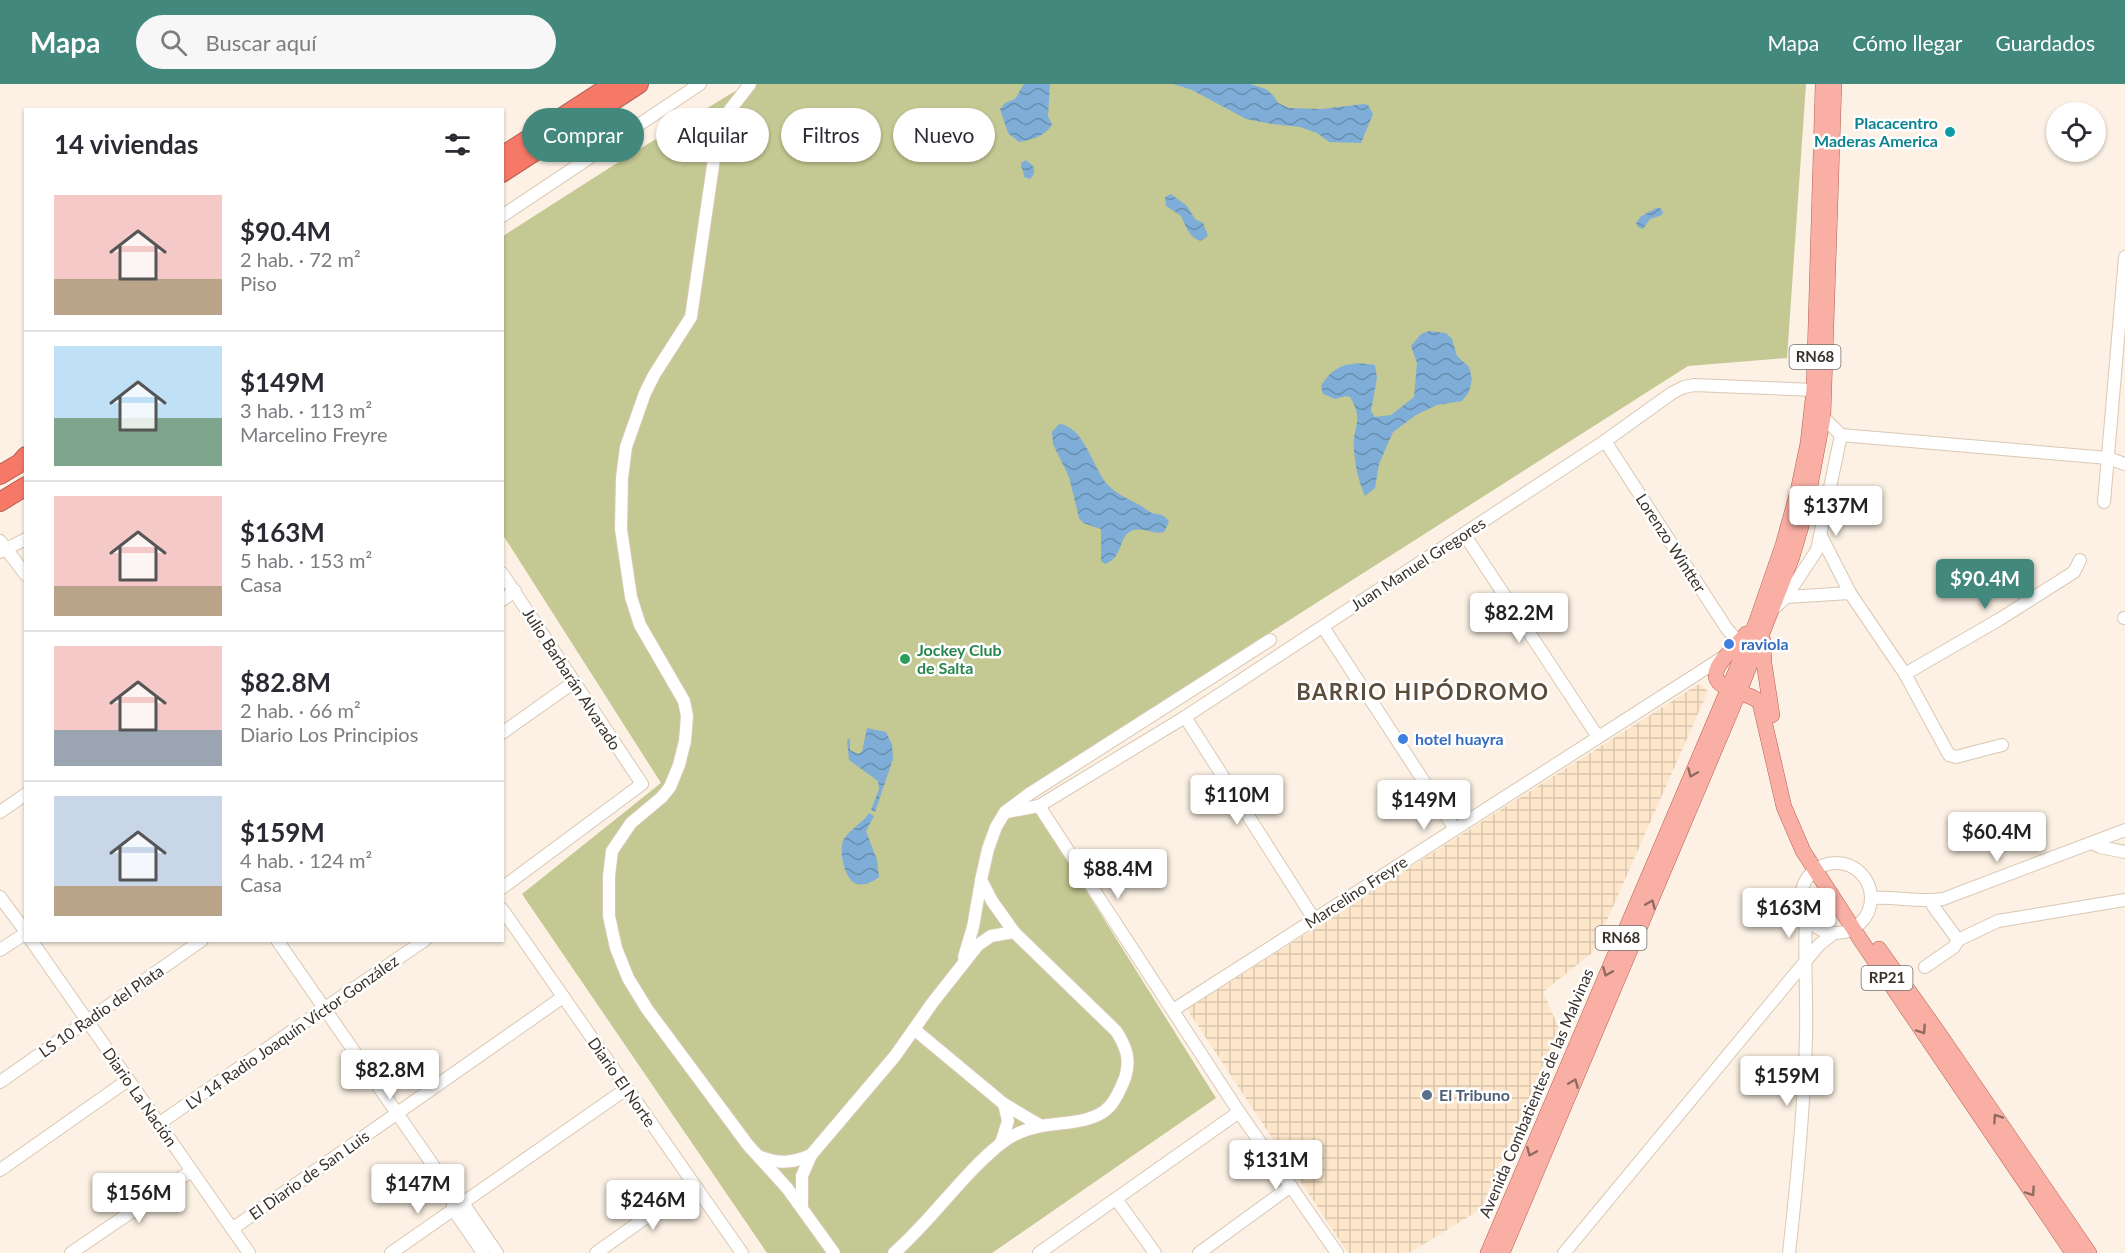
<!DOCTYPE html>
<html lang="es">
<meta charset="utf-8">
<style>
:root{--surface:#fff;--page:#f7f7f7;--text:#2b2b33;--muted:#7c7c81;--line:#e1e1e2;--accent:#43887d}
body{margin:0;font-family:Lato,sans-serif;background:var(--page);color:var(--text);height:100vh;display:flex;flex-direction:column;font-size:22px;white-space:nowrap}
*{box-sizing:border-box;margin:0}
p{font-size:20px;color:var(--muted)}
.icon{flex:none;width:33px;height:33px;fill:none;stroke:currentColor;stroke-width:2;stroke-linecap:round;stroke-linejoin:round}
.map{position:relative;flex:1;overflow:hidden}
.sheet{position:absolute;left:24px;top:24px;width:480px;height:834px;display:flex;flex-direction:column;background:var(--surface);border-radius:0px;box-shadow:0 2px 4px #0004}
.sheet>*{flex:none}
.top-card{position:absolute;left:522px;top:24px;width:570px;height:54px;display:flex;gap:12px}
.buttons{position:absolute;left:2046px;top:18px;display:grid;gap:12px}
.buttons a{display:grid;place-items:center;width:60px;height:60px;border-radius:50%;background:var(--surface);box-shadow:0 2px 4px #0004;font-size:30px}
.price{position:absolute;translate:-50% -51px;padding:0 14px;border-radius:6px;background:#fff;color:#222;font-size:20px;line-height:39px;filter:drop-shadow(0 2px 3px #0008)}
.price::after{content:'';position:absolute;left:50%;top:36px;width:18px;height:14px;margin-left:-9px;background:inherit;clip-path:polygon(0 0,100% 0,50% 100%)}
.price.active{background:var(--accent);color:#fff}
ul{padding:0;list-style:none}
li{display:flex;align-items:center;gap:18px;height:150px;padding:0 30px}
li+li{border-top:2px solid var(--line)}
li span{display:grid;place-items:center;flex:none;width:168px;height:120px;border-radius:0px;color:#555}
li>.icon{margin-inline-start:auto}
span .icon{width:72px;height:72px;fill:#fffc;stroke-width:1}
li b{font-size:26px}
h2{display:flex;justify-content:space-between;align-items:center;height:72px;padding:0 30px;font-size:26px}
.tag{padding:0 21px;border-radius:27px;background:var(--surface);box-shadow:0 2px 4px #0004;font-size:21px;line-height:54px}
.tag.active{background:var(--accent);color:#fff}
header{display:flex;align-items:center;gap:36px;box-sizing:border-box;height:84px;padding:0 30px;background:var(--accent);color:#fff}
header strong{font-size:28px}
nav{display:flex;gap:33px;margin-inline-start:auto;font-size:21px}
.search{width:420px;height:54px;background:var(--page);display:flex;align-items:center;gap:15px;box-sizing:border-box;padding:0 21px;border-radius:33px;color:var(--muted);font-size:22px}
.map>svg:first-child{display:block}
.industrial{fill:url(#industrial-grid)}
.pitch{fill:#c4c892}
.water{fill:url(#water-waves)}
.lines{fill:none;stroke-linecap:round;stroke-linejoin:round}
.minor-casing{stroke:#dac8b3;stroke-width:14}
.major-casing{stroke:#b46053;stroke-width:16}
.highway-casing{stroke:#b46053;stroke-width:20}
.minor{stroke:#fff;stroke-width:12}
.major{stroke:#faafa4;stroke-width:15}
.highway{stroke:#f67968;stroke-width:18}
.oneway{stroke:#906b61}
.culture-dot{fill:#0f9aa8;stroke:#fff;stroke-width:2}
.shop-dot{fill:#3f7fe0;stroke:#fff;stroke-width:2}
.leisure-dot{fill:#2e9e5b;stroke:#fff;stroke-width:2}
.service-dot{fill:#5c6f8a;stroke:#fff;stroke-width:2}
.labels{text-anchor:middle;stroke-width:5;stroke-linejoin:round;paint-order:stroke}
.shield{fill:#fff;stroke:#75706b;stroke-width:1.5}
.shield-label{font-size:15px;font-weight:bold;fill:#3a332b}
.culture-label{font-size:16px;font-weight:bold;fill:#0d838f;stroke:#fff;text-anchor:end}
.street-label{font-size:16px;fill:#3a332b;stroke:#fff}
.shop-label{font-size:16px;font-weight:bold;fill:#366cbe;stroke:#fff;text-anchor:start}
.leisure-label{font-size:16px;font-weight:bold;fill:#27864d;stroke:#fff;text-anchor:start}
.service-label{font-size:16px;font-weight:bold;fill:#4e5e75;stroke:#fff;text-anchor:start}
.district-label{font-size:22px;font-weight:bold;letter-spacing:1.5px;fill:#5c4d3a;stroke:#fff}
</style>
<header>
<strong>Mapa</strong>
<div class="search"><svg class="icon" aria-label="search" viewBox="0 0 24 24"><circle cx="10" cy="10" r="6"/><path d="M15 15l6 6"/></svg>Buscar aquí</div>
<nav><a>Mapa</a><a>Cómo llegar</a><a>Guardados</a></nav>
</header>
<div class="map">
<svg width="2125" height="1169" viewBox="0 0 2125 1169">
<defs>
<pattern id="industrial-grid" width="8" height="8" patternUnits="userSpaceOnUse" patternTransform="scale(1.5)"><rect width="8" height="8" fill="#fde6c9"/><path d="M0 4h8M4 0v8" fill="none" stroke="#dac6ad"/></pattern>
<pattern id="water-waves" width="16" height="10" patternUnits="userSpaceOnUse" patternTransform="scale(1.5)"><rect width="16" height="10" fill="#7eaed8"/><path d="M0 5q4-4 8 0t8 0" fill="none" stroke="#688eaf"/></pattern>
</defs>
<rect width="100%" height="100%" fill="#fcf1e4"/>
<path class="industrial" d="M 1699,600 L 1708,607 L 1593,868 L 1543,908 L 1559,944 L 1481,1125 L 1409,1169 L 1348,1169 L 1187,925 Z"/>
<path class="pitch" d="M 747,0 L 1806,0 L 1787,274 L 1688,282 L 1023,706 L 1216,1014 L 992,1169 L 767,1169 L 522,810 L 661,699 L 503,451 L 503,152 L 628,72 Z"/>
<g class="water">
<path d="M 1024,0 L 1050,0 L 1048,32 L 1052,41 C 1045,52 1031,56 1019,58 L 1008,49 L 1000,25 L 1005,19 L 1015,15 Z"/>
<path d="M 1173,0 L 1250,0 L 1266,5 L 1273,11 L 1278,19 L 1289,24 L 1321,25 L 1364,20 L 1368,21 L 1373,30 L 1361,59 L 1329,58 L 1317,49 L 1300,43 L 1272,40 L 1246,35 L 1192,6 Z"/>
<path d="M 1026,76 L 1034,83 L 1034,90 L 1030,95 L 1024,93 C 1024,87 1021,85 1021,79 Z"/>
<path d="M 1171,110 L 1187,122 L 1195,135 L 1203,139 L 1208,152 L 1200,157 C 1188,152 1186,142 1181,132 L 1166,122 L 1165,113 Z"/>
<path d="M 1656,124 L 1660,124 L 1663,128 L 1662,131 L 1650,135 L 1643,145 L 1638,143 L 1636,139 L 1640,133 Z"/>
<path d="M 1429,247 L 1446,249 L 1452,255 L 1457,272 L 1469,283 L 1472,295 L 1469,308 L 1462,317 L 1437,321 L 1416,331 L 1393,348 L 1379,380 L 1375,404 L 1365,412 C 1358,396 1355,381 1354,365 C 1352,342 1365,337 1350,313 L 1346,312 L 1335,315 L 1323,310 L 1321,302 C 1334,280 1350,277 1375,281 L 1377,294 L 1371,327 L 1375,333 L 1391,331 L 1414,313 L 1417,279 L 1411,262 L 1421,250 Z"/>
<path d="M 1059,340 C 1084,342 1093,384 1107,400 C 1118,412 1130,415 1143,423 C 1143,423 1149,428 1150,428 C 1159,432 1163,428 1169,438 L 1164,448 C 1153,451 1142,442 1131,447 C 1119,452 1123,474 1105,480 L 1101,477 L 1101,445 L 1083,439 L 1079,434 L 1069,393 L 1053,360 L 1052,348 Z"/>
<path d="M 867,644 L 886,648 L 892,660 L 893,675 L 875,728 L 871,726 L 879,705 L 878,697 L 849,676 L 847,656 L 850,654 L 850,666 L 858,670 L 862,668 Z"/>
<path d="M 869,729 L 874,732 L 866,747 L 877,776 L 879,793 C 873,798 864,802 857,800 C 844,796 839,767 843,757 C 848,746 862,740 869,729 Z"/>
</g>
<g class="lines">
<defs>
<g id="minor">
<path d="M 750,0 L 726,31 L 718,47 L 691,233 L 654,291 L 645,309 L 626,363 L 622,394 L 621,445 L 631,513 L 640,541 L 684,617 L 687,632 L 685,657 L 679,681 L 670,703 L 662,713 L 631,739 L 612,767 L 609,792 L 609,832 L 616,864 L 628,894 L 647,925 L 748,1061 L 787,1104 L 834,1169"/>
<path d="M 502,132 L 700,0"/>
<path d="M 1823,333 L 1841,351 L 2108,374 L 2125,380"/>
<path d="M 1605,357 L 1727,545 L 1740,559"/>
<path d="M 2104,418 L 2125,173"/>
<path d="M 1464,450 L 1598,653"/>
<path d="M 1821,452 L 1850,509 L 1905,590 L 1949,671 L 1956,673 L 2002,661"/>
<path d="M 0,457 L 26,491"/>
<path d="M 0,468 L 26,455"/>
<path d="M 502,489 L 642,700 L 502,804"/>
<path d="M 1786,513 L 1850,509"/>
<path d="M 502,516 L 515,507"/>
<path d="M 1773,525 L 1786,513 L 1817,466 L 1841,351"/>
<path d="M 2124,534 L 2125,534"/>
<path d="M 1323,543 L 1455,745"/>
<path d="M 1905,590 L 2000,535 L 2074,488 L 2080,476"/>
<path d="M 1185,633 L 1314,835"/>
<path d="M 502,649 L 574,598"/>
<path d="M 1039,722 L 1239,1028 L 1337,1169"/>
<path d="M 0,728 L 26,710"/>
<path d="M 1007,728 L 1039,722 L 1185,633 L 1605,357 L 1672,309 L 1684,303 L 1694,301 L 1814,306"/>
<path d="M 2092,759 L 2100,763 L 2125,768"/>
<circle cx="1836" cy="814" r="35"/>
<path d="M 0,813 L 26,848"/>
<path d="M 1872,814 C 1896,812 1919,819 1943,815 L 2125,746"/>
<path d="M 1932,817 L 1933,822 L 1958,856"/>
<path d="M 502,825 L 742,1169"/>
<path d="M 31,856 L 249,1169"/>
<path d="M 277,856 L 453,1110 L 463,1119 L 497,1169"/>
<path d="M 0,866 L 26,849"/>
<path d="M 964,873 L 973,843 L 981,797"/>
<path d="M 1925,883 L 1954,863 L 1958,856 L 1998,837 L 2125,816"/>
<path d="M 1173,926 L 1725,572"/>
<path d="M 915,946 L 1004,1020 L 1041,1042"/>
<path d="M 0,998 L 202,856"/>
<path d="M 160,1039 L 325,924 L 425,856"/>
<path d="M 1001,1059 L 1008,1037 L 1004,1020"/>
<path d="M 761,1073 C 779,1080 793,1079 811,1071"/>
<path d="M 0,1086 L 128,996"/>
<path d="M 1116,1115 L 1155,1169"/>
<path d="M 453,1119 L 453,1125 L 483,1169"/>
<path d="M 802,1123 L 802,1092 L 811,1071 L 895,972 L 933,918 L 978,861 L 991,852 L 1014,848"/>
<path d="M 232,1145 L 563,913"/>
<path d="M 71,1169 L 191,1087"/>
<path d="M 391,1169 L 626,1005"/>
<path d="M 596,1169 L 693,1100"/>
<path d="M 894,1169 C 932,1136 960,1093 999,1061 C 1011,1051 1026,1045 1041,1042 C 1062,1038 1094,1040 1110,1022 C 1117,1014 1121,1004 1125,994 C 1131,976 1126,962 1116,947 L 1014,848 L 992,817 L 981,796 L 988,765 L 996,743 L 1005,728 L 1029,710 L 1270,556"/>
<path d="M 1039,1169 L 1239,1028"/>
<path d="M 1199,1169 L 1291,1102"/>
<path d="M 1564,1169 L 1819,861 L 1834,849"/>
<path d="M 1789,1169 C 1797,1098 1804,1026 1806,954 C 1807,913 1804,872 1806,831"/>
</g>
<g id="major">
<path d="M 1746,550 C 1738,561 1724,571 1718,583 C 1706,608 1751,606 1760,619 L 1784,723 L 1803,767 L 1860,855 L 2073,1169"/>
<path d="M 1763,557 L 1764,579 L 1772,631"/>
<path d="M 1879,865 L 1942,954 L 2089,1169"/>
<path d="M 1488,1169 L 1728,606 L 1756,539 L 1783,461 L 1798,407 L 1808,359 L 1814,306 L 1823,0"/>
<path d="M 1502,1169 L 1739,608 L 1792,473 L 1805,429 L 1823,333 L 1834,0"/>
</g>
<g id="highway">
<path d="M 502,72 L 613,0"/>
<path d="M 502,89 L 639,0"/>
<path d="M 0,391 L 20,379 L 26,372"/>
<path d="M 0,418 L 26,402"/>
</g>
</defs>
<use href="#minor" class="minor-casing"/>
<use href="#major" class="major-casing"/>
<use href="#highway" class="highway-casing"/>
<use href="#minor" class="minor"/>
<use href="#major" class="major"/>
<use href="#highway" class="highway"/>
</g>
<defs><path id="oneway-chevron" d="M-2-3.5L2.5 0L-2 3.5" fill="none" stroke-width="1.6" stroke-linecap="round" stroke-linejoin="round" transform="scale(1.5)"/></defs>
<g class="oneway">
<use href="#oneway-chevron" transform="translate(1692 689) rotate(113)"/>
<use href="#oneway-chevron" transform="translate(1651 820) rotate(-67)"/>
<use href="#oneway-chevron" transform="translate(1607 888) rotate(112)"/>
<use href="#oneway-chevron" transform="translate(1922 946) rotate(56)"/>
<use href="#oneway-chevron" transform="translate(1574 999) rotate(-67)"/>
<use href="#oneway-chevron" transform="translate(1997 1034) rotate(-124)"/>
<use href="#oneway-chevron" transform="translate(1531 1068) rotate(113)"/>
<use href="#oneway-chevron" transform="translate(2031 1108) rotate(56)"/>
</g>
<circle class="culture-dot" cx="1950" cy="48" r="6"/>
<g class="shop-dot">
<circle cx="1729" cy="560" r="6"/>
<circle cx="1403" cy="655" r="6"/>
</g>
<circle class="leisure-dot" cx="905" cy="575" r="6"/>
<circle class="service-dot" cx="1427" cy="1011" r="6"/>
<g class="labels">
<g class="shield">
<rect x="1789.5" y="261" width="51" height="24" rx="4.5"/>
<rect x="1595.5" y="842" width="51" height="24" rx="4.5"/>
<rect x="1861.5" y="882" width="51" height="24" rx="4.5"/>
</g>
<g class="shield-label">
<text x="1815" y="278">RN68</text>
<text x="1621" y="859">RN68</text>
<text x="1887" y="899">RP21</text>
</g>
<g class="culture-label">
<text x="1938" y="45">Placacentro<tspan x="1938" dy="18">Maderas America</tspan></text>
</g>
<g class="street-label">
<text transform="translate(1671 459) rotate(57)" y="6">Lorenzo Wintter</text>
<text transform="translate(1418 480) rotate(-33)" y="6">Juan Manuel Gregores</text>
<text transform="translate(572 595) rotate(57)" y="6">Julio Barbarán Alvarado</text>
<text transform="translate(1356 808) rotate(-33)" y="6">Marcelino Freyre</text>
<text transform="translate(101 927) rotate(-35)" y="6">LS 10 Radio del Plata</text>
<text transform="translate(292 948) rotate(-35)" y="6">LV 14 Radio Joaquín Víctor González</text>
<text transform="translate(622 998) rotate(55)" y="6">Diario El Norte</text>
<text transform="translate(1536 1009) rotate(-67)" y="6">Avenida Combatientes de las Malvinas</text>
<text transform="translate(140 1013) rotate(55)" y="6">Diario La Nación</text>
<text transform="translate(309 1091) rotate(-35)" y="6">El Diario de San Luis</text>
</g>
<g class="shop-label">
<text x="1741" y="566">raviola</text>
<text x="1415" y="661">hotel huayra</text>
</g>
<g class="leisure-label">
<text x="917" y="572">Jockey Club<tspan x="917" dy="18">de Salta</tspan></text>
</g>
<g class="service-label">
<text x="1439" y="1017">El Tribuno</text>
</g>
<g class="district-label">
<text x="1423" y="616">BARRIO HIPÓDROMO</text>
</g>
</g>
</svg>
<div class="buttons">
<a><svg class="icon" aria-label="locate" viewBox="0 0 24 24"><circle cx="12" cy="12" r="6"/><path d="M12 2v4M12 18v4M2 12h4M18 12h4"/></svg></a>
</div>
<b class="price" style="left:1836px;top:453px">$137M</b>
<b class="price active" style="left:1985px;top:526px">$90.4M</b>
<b class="price" style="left:1519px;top:560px">$82.2M</b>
<b class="price" style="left:1237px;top:742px">$110M</b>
<b class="price" style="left:1424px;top:747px">$149M</b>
<b class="price" style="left:1997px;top:779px">$60.4M</b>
<b class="price" style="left:1118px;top:816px">$88.4M</b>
<b class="price" style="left:1789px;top:855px">$163M</b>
<b class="price" style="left:390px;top:1017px">$82.8M</b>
<b class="price" style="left:1787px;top:1023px">$159M</b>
<b class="price" style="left:1276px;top:1107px">$131M</b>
<b class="price" style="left:418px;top:1131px">$147M</b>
<b class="price" style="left:139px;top:1140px">$156M</b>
<b class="price" style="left:653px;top:1147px">$246M</b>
<div class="top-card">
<a class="tag active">Comprar</a>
<a class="tag">Alquilar</a>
<a class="tag">Filtros</a>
<a class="tag">Nuevo</a>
</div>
<section class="sheet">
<h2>14 viviendas<svg class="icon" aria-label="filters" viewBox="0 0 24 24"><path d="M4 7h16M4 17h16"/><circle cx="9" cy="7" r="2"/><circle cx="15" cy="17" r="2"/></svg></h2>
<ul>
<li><span style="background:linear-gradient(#f6c9c9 70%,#b9a48a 0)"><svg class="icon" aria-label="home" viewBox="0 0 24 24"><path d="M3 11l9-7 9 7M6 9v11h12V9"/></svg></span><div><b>$90.4M</b><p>2 hab. · 72 m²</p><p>Piso</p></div></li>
<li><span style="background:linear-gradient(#bfe0f5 60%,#7fa58c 0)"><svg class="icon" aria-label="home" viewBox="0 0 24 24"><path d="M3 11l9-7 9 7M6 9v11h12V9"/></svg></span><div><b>$149M</b><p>3 hab. · 113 m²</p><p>Marcelino Freyre</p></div></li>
<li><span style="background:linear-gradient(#f6c9c9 75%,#b9a48a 0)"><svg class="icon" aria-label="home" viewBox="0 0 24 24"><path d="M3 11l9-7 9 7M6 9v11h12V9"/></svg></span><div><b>$163M</b><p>5 hab. · 153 m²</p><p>Casa</p></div></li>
<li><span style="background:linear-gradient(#f6c9c9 70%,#9aa5b1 0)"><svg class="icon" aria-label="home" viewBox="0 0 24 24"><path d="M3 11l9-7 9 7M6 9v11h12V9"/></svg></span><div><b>$82.8M</b><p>2 hab. · 66 m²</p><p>Diario Los Principios</p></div></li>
<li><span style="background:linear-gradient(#c9d6e8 75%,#b9a48a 0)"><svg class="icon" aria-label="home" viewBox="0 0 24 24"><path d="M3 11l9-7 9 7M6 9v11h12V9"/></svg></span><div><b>$159M</b><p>4 hab. · 124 m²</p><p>Casa</p></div></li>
</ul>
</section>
</div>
